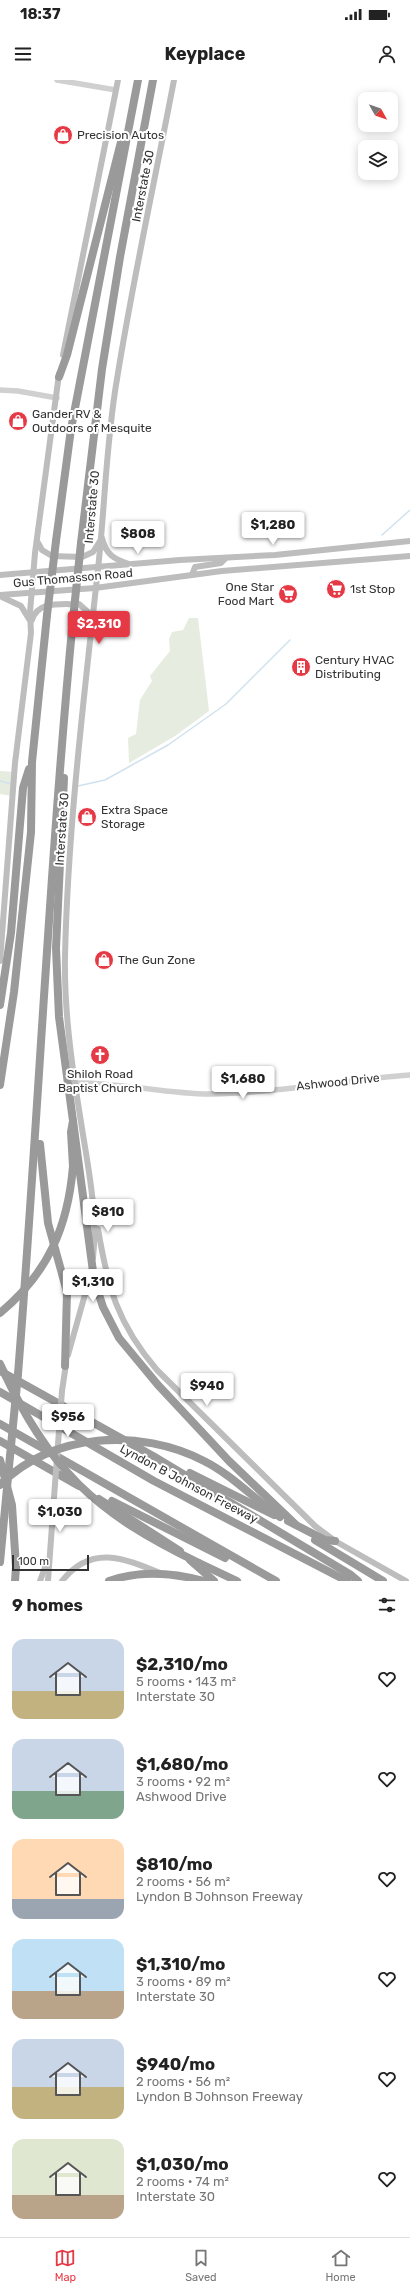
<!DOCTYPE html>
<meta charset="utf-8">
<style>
:root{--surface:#fff;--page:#f2f2f2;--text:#222;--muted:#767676;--line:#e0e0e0;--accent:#e63946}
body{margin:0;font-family:Rubik,sans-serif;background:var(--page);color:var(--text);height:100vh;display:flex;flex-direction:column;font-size:15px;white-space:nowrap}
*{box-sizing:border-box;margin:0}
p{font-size:13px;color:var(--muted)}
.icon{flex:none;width:22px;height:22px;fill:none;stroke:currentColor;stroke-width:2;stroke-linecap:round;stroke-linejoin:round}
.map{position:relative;height:1501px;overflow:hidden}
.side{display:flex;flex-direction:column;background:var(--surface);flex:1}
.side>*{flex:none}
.needle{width:26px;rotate:130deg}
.tools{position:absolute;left:358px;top:12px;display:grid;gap:8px}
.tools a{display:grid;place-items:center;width:40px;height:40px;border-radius:8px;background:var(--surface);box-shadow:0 2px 10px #0003;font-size:20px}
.scale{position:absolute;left:12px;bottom:10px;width:77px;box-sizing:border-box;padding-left:4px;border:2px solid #333;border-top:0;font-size:11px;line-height:14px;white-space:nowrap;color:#333;-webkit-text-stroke:3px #fff;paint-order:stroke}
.price{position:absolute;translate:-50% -34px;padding:0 9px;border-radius:4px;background:#fff;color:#222;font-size:13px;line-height:26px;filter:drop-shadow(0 1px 2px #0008)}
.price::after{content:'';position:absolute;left:50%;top:24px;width:12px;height:9px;margin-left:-6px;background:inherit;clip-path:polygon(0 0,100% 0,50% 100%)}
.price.active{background:var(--accent);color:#fff}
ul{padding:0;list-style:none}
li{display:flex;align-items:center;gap:12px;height:100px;padding:0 12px}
li span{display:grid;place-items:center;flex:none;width:112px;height:80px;border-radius:12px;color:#555}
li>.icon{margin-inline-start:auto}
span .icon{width:48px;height:48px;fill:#fffc;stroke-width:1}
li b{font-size:17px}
h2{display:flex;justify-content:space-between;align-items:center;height:48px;padding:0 12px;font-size:17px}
.status{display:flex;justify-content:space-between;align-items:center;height:28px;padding:0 20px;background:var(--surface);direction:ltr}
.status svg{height:11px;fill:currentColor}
header{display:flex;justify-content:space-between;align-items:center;height:52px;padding:0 12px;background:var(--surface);font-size:18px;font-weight:700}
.menu{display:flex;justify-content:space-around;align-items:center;height:56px;border-top:1px solid var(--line);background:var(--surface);font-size:11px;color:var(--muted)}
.menu a{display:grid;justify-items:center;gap:2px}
.menu .active{color:var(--accent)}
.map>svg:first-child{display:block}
.green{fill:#e6ecdf}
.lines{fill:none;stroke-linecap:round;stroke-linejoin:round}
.stream{stroke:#cfe2ee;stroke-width:1.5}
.tertiary{stroke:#d0d0d0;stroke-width:5.5}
.secondary{stroke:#bdbdbd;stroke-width:6}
.motorway{stroke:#9a9a9a;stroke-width:8}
.secondary-bridge{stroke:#bdbdbd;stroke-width:6}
.motorway-bridge{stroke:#9a9a9a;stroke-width:8}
.labels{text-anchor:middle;stroke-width:4;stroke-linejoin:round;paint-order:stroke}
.poi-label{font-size:12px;fill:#333;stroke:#fff;text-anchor:start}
.street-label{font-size:12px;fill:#333;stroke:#fff}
</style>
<div class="status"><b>18:37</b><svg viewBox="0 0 49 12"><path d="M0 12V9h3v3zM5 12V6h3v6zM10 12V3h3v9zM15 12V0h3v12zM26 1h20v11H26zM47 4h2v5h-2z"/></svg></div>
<header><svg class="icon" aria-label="menu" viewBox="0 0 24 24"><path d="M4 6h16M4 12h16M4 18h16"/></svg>Keyplace<svg class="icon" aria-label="person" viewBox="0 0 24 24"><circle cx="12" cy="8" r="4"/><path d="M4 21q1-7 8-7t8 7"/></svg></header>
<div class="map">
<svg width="410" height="1501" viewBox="0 0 410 1501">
<rect width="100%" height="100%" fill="#fff"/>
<g class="green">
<path d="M 189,538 L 198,538 L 209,631 L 175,656 L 129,683 L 128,658 L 136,654 L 140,620 L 152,601 L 150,596 L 170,571 L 169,559 L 172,552 L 183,550 Z"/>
<path d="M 0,691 L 15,692 L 12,716 L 0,714 Z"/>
</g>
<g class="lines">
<g class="stream">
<path d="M 382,455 L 410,430"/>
<path d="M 0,701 L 11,704"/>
<path d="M 78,706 L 105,700 L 168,665 L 226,624 L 290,560"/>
</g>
<g class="tertiary">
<path d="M 57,0 L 116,10"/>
<path d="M 0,310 L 18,311 L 57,318"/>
<path d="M 74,1003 C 120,1002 165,1014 210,1014 C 277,1013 344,1000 410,995"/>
</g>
<g class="secondary">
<path d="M 63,275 L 118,0"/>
<path d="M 102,458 C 106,475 114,479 129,484"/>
<path d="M 37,461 L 42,470 L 52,476 L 82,477 L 93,472 L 100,461"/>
<path d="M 0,495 L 180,480 L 275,475 L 410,461"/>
<path d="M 192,495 L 195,487 L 221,483 L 226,478"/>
<path d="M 0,515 L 95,508 L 222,491 L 410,476"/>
<path d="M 2,517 L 21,526 L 29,539"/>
<path d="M 32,540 C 38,520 62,525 79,524 L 88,532 L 91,541"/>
<path d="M 0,881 L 15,683 L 31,553 L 30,532 L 35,473 L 59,294"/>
<path d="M 98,1149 C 108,1208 117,1243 157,1290 L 315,1446 L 335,1461 L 406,1501"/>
<path d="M 93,1178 C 98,1132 88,1088 81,1042 C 72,987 64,931 65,876 C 68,747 84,617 98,489 C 105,426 106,362 117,299 C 133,199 155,100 174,0"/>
<path d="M 68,1275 L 91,1193"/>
<path d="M 62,1311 L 66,1284"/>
<path d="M 40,1501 L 47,1482"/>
<path d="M 48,1501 L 55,1404"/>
<path d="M 62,1501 C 91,1464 124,1478 160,1493"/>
</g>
<g class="motorway">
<path d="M 59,297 L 67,275 L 121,62"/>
<path d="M 56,461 L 71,349 L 138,0"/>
<path d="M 81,463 L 102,289 L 120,177 L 153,0"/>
<path d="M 64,698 L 56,868 L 59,937 L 73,1041 L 71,1052 L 73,1086"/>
<path d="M 0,925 L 11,853 L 23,708 L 29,689"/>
<path d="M 0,1005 L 14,912 L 31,752 L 32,682 L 47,535"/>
<path d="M 40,1064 L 48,1143 L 67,1212 L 65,1286"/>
<path d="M 2,1292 L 153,1376 L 351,1495 L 358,1501"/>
<path d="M 18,1294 C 38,1042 49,790 73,539"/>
<path d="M 0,1312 L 154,1401 L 347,1501"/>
<path d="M 0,1344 L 276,1501"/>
<path d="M 0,1361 L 79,1406"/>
<path d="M 190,1393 L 274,1435"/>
<path d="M 99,1419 L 180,1471"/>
<path d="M 112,1421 L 225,1478"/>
<path d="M 288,1441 L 325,1460 L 335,1461"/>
<path d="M 315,1460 L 383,1501"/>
<path d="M 190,1480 L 214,1501"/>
<path d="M 0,1482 L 10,1376"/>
<path d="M 199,1483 L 237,1501"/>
<path d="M 15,1501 L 16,1487"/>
</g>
<path class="secondary-bridge" d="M 55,1404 L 62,1311"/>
<g class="motorway-bridge">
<path d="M 47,535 L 56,461"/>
<path d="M 73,539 L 81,463"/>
<path d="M 73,1041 L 94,1199 L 103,1227 L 119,1258 L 158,1305 L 229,1381 L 295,1444"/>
<path d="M 0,1233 C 48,1193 68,1147 73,1086"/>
<path d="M 0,1284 C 49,1390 95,1433 199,1483"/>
<path d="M 10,1376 L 18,1294"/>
<path d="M 0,1380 L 12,1425 L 16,1487"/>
<path d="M 0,1405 C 52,1352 141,1348 204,1381 C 232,1395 254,1419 280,1437"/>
<path d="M 109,1501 C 139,1490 174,1493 204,1501"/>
</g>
</g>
<defs>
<symbol id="shop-disc" viewBox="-11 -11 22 22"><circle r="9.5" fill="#e63946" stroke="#fff"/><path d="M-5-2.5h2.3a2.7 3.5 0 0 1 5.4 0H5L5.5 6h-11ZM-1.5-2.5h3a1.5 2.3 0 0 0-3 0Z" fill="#fff"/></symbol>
<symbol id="supermarket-disc" viewBox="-11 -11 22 22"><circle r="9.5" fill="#e63946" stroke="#fff"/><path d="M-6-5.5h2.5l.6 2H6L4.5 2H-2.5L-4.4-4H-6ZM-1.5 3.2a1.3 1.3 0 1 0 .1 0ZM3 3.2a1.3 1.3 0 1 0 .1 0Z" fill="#fff"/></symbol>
<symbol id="building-disc" viewBox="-11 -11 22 22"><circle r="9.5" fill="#e63946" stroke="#fff"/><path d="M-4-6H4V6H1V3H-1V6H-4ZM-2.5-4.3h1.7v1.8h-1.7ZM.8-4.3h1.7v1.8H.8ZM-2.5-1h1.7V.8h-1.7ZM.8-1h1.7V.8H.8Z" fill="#fff"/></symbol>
<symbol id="church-disc" viewBox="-11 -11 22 22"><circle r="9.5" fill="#e63946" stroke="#fff"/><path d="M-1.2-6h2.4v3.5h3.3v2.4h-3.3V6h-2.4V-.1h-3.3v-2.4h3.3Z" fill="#fff"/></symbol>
</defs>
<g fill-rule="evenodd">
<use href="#shop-disc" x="52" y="44" width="22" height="22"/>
<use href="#shop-disc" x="7" y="330" width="22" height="22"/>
<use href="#supermarket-disc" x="325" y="498" width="22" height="22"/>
<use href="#supermarket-disc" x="277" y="503" width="22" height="22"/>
<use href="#building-disc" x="290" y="576" width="22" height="22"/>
<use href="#shop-disc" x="76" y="726" width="22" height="22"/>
<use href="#shop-disc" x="93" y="869" width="22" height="22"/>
<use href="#church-disc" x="89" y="964" width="22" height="22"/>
</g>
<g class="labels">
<g class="poi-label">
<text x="77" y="59">Precision Autos</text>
<text x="32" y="338">Gander RV &amp;<tspan x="32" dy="14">Outdoors of Mesquite</tspan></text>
<text x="274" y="511" text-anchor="end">One Star<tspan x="274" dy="14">Food Mart</tspan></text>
<text x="350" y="513">1st Stop</text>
<text x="315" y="584">Century HVAC<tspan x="315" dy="14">Distributing</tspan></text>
<text x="101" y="734">Extra Space<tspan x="101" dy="14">Storage</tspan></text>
<text x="118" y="884">The Gun Zone</text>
<text x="100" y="998" text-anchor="middle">Shiloh Road<tspan x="100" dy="14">Baptist Church</tspan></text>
</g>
<g class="street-label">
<text transform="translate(143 106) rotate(-79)" y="4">Interstate 30</text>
<text transform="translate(92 427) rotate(-85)" y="4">Interstate 30</text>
<text transform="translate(73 498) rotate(-5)" y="4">Gus Thomasson Road</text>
<text transform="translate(62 749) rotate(-86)" y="4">Interstate 30</text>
<text transform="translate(338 1002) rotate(-6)" y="4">Ashwood Drive</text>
<text transform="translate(189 1404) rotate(28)" y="4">Lyndon B Johnson Freeway</text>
</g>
</g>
</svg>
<div class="tools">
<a><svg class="needle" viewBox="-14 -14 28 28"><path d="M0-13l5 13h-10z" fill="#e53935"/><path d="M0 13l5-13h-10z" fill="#767676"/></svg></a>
<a><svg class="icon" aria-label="layers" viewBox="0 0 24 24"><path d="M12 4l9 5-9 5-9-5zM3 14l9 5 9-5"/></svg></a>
</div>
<div class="scale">100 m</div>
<b class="price" style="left:273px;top:466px">$1,280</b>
<b class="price" style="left:138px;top:475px">$808</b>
<b class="price active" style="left:99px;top:565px">$2,310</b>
<b class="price" style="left:243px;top:1020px">$1,680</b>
<b class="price" style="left:108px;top:1153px">$810</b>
<b class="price" style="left:93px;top:1223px">$1,310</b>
<b class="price" style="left:207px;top:1327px">$940</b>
<b class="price" style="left:68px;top:1358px">$956</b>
<b class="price" style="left:60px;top:1453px">$1,030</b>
</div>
<section class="side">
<h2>9 homes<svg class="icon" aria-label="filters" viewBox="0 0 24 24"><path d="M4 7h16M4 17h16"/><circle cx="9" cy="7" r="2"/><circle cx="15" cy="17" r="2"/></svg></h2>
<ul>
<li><span style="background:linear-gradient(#c9d6e8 65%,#c2b280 0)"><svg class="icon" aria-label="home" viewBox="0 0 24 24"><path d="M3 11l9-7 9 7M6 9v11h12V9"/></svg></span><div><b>$2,310/mo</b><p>5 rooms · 143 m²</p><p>Interstate 30</p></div><svg class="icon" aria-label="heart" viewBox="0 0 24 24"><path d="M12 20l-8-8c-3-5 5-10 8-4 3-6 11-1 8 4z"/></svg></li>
<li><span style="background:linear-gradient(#c9d6e8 65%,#7fa58c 0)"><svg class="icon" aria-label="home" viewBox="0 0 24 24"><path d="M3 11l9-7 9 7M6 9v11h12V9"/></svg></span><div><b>$1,680/mo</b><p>3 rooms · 92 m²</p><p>Ashwood Drive</p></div><svg class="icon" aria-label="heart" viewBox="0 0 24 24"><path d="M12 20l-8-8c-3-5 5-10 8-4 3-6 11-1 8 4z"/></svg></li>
<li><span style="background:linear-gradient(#ffd9b3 75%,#9aa5b1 0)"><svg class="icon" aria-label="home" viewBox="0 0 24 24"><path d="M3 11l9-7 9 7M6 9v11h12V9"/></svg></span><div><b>$810/mo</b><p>2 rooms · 56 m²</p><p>Lyndon B Johnson Freeway</p></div><svg class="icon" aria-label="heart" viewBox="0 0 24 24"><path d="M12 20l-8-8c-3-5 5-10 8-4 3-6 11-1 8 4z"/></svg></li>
<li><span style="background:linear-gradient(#bfe0f5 65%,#b9a48a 0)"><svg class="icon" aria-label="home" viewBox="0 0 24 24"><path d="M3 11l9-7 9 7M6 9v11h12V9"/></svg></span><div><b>$1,310/mo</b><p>3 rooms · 89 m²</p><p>Interstate 30</p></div><svg class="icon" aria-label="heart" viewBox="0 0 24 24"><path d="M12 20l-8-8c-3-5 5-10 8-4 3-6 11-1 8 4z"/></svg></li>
<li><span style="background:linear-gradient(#c9d6e8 60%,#c2b280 0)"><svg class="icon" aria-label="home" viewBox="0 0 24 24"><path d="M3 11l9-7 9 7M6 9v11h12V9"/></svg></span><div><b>$940/mo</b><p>2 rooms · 56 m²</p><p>Lyndon B Johnson Freeway</p></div><svg class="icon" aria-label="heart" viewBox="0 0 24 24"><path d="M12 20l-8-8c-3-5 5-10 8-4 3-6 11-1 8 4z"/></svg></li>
<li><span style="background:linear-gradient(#dfe7d0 70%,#b9a48a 0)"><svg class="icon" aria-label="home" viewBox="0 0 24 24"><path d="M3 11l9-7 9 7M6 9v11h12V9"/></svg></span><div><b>$1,030/mo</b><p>2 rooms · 74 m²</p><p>Interstate 30</p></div><svg class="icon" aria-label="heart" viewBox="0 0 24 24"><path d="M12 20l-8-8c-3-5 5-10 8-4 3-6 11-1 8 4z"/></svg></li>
</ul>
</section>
<nav class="menu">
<a class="active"><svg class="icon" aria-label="map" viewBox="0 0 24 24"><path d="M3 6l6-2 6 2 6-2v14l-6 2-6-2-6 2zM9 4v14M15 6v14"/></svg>Map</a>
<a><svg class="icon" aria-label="saved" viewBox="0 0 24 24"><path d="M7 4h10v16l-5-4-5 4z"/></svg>Saved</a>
<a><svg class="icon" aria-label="home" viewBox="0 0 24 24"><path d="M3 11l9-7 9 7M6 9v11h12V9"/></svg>Home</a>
</nav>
